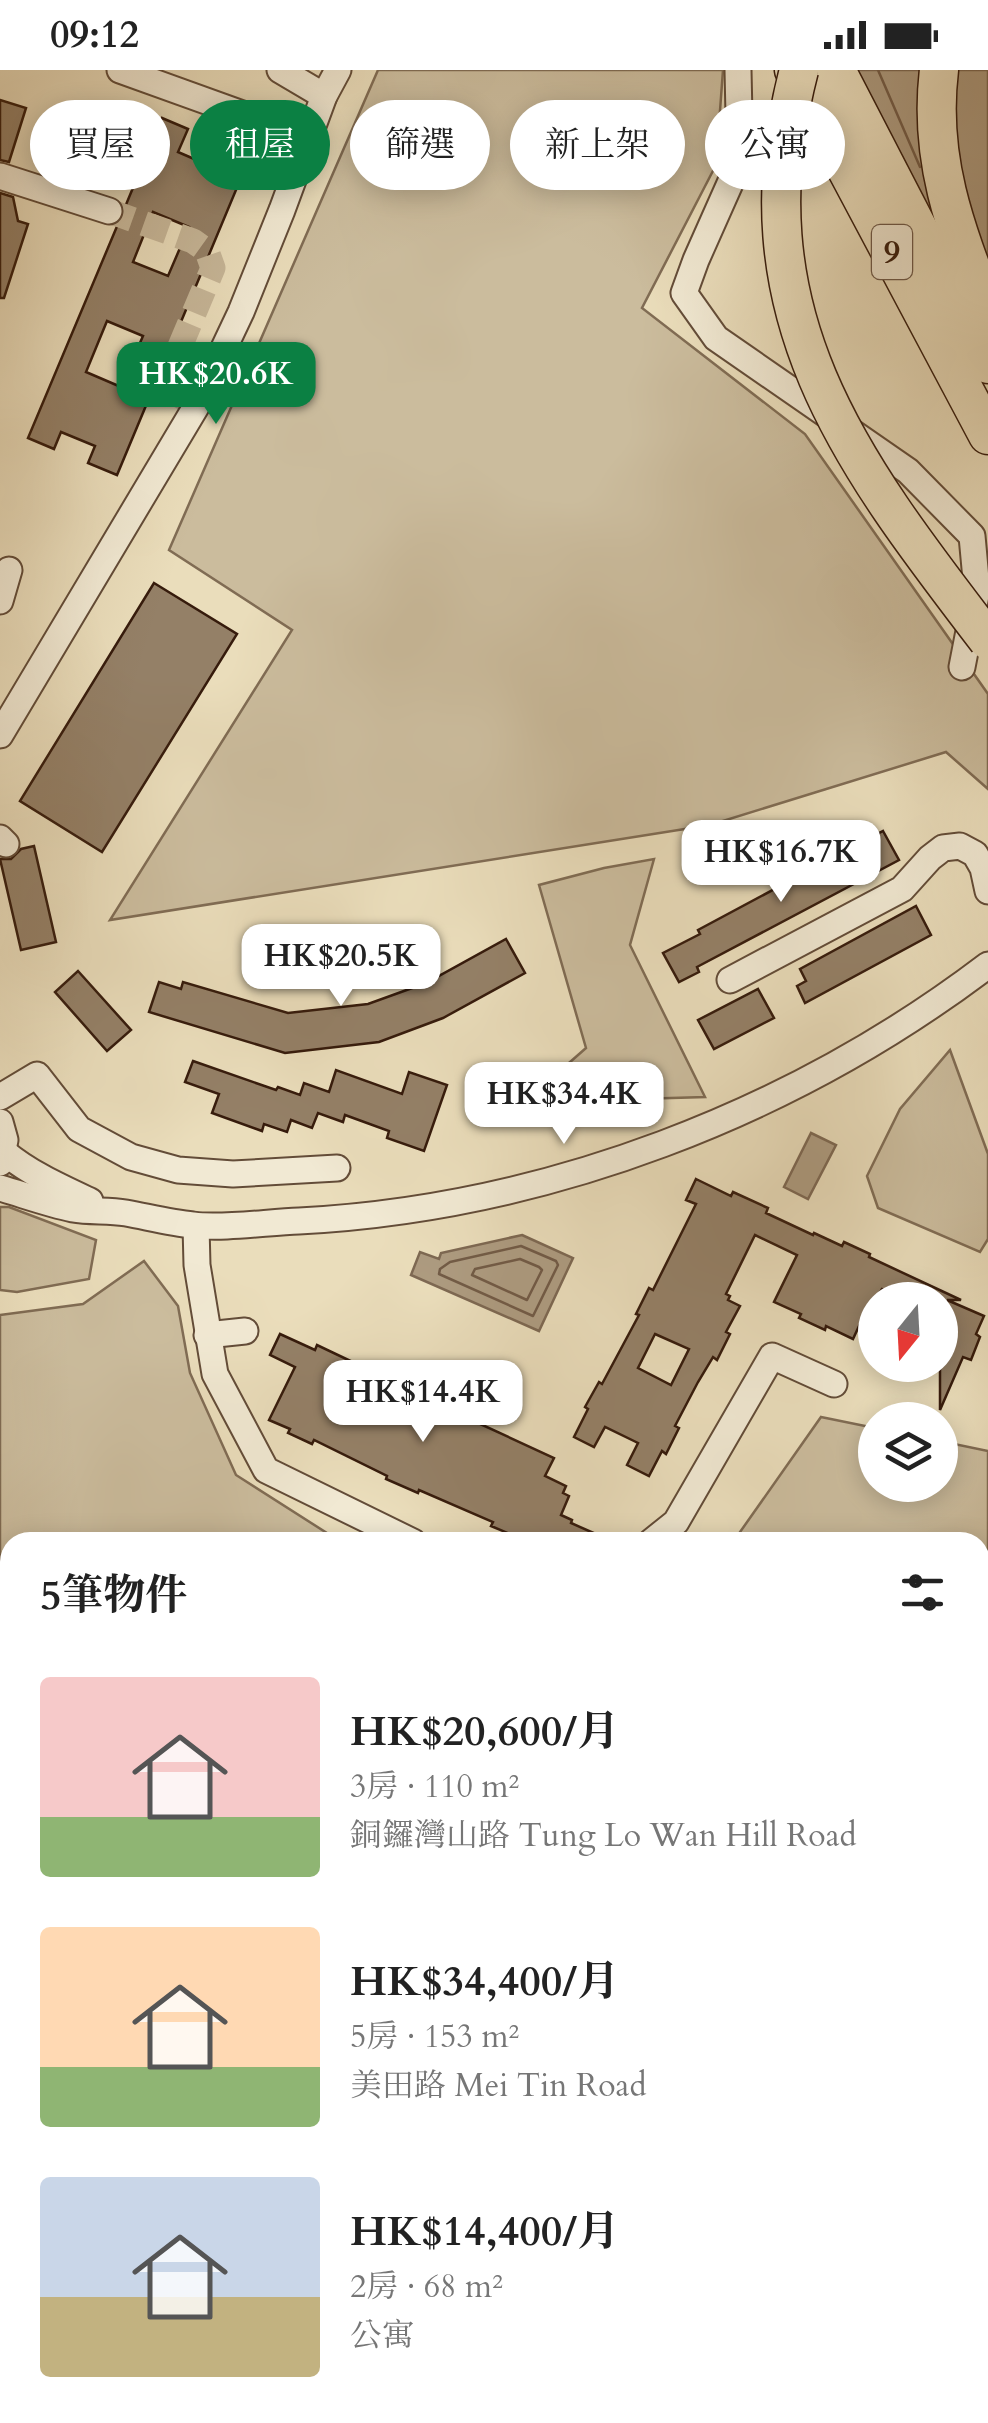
<!DOCTYPE html>
<html lang="zh-TW">
<meta charset="utf-8">
<style>
:root{--surface:#fff;--page:#f2f2f2;--text:#222;--muted:#767676;--accent:#0b8043}
body{margin:0;font-family:Cardo,"Noto Serif TC",serif;background:var(--page);color:var(--text);height:100vh;display:flex;flex-direction:column;font-size:38px;white-space:nowrap}
*{box-sizing:border-box;margin:0}
p{font-size:32px;color:var(--muted)}
.icon{flex:none;width:55px;height:55px;fill:none;stroke:currentColor;stroke-width:2;stroke-linecap:round;stroke-linejoin:round}
.map{position:relative;flex:1;overflow:hidden}
.sheet{position:absolute;left:0px;top:1462px;width:990px;height:892px;display:flex;flex-direction:column;background:var(--surface);border-radius:30px 30px 0 0;box-shadow:0 5px 25px #0003}
.sheet>*{flex:none}
.guide{position:absolute;left:30px;top:30px;width:930px;height:90px;display:flex;gap:20px}
.needle{width:65px;rotate:198deg}
.fabs{position:absolute;left:858px;top:1212px;display:grid;gap:20px}
.fabs a{display:grid;place-items:center;width:100px;height:100px;border-radius:50%;background:var(--surface);box-shadow:0 5px 25px #0003;font-size:50px}
.price{position:absolute;translate:-50% -85px;padding:0 22px;border-radius:20px;background:#fff;color:#222;font-size:32px;line-height:65px;filter:drop-shadow(0 2px 5px #0008)}
.price::after{content:'';position:absolute;left:50%;top:60px;width:30px;height:22px;margin-left:-15px;background:inherit;clip-path:polygon(0 0,100% 0,50% 100%)}
.price.selected{background:var(--accent);color:#fff}
ul{padding:0;list-style:none}
li{display:flex;align-items:center;gap:30px;height:250px;padding:0 40px}
li span{display:grid;place-items:center;flex:none;width:280px;height:200px;border-radius:10px;color:#555}
li>.icon{margin-inline-start:auto}
span .icon{width:120px;height:120px;fill:#fffc;stroke-width:1}
li b{font-size:42px}
h2{display:flex;justify-content:space-between;align-items:center;height:120px;padding:0 40px;font-size:42px}
.tag{padding:0 35px;border-radius:45px;background:var(--surface);box-shadow:0 5px 25px #0003;font-size:35px;line-height:90px}
.tag.selected{background:var(--accent);color:#fff}
.status{display:flex;justify-content:space-between;align-items:center;height:70px;padding:0 50px;background:var(--surface);direction:ltr}
.status svg{height:28px;fill:currentColor}
.map>svg:first-child{display:block}
.green{fill:#cbbc9d;stroke:#806c54;stroke-width:2.5}
.water{fill:#ad9b80;stroke:#7d6852;stroke-width:2.5}
.lines{fill:none;stroke-linecap:round;stroke-linejoin:round}
.shore{stroke:#725b46;stroke-width:2.5}
.stream{stroke:#7d6852;stroke-width:8}
.building{fill:#948067;stroke:#361b0c;stroke-width:2.5;fill-rule:evenodd}
.minor-tunnel{stroke:#c6b698;stroke-width:25;stroke-dasharray:25 12;stroke-linecap:butt}
.minor-casing{stroke:#634c38;stroke-width:29}
.highway-casing{stroke:#361b0c;stroke-width:41}
.minor{stroke:#f1e9d3;stroke-width:25}
.highway{stroke:#eaddbb;stroke-width:38}
.highway-bridge-casing{stroke:#361b0c;stroke-width:41;stroke-linecap:butt}
.highway-bridge{stroke:#eaddbb;stroke-width:38}
.labels{text-anchor:middle;stroke-width:8;stroke-linejoin:round;paint-order:stroke}
.shield{fill:#f1e9d3;stroke:#6e5948;stroke-width:2.5}
.shield-label{font-size:32px;font-weight:bold;fill:#361b0c}
</style>
<div class="status"><b>09:12</b><svg viewBox="0 0 49 12"><path d="M0 12V9h3v3zM5 12V6h3v6zM10 12V3h3v9zM15 12V0h3v12zM26 1h20v11H26zM47 4h2v5h-2z"/></svg></div>
<div class="map">
<svg width="988" height="2353" viewBox="0 0 988 2353">
<rect width="100%" height="100%" fill="#eaddbb"/>
<filter id="stains"><feTurbulence type="fractalNoise" baseFrequency=".002" numOctaves="4"/><feColorMatrix values="0 0 0 0 .2 0 0 0 0 .09 0 0 0 0 .02 0 0 0 .5 -.17"/></filter>
<radialGradient id="worn" r=".72"><stop offset=".6" stop-color="#630" stop-opacity="0"/><stop offset="1" stop-color="#630" stop-opacity=".3"/></radialGradient>
<g class="green">
<path d="M 378,0 L 723,0 L 716,95 L 642,238 L 805,364 L 988,624 L 988,719 L 946,682 L 710,755 L 110,850 L 292,560 L 169,480 Z"/>
<path d="M 654,789 L 630,875 L 705,1027 L 602,1030 L 520,1036 L 586,978 L 539,815 L 604,798 Z"/>
<path d="M 950,980 L 988,1084 L 988,1169 L 980,1182 L 878,1138 L 867,1106 L 900,1039 Z"/>
<path d="M 0,1137 L 9,1137 L 96,1170 L 89,1209 L 17,1222 L 0,1220 Z"/>
<path d="M 144,1191 L 178,1236 L 190,1303 L 236,1405 L 341,1472 L 10,1472 L 10,1593 L 0,1590 L 0,1245 L 83,1234 Z"/>
<path d="M 821,1347 L 875,1358 L 875,1415 L 940,1415 L 940,1371 L 988,1381 L 988,2353 L 555,2353 L 551,2345 L 980,2345 L 980,1472 L 733,1472 Z"/>
<path d="M 0,1911 L 10,1915 L 10,2345 L 482,2345 L 483,2353 L 0,2353 Z"/>
</g>
<g class="water">
<path d="M 854,0 L 988,0 L 988,306 Z"/>
<path d="M 811,1063 L 836,1075 L 808,1129 L 784,1117 Z"/>
<path d="M 522,1165 L 573,1188 L 539,1261 L 411,1205 L 420,1182 L 439,1189 L 441,1183 Z"/>
</g>
<g class="lines">
<g class="shore">
<path d="M 878,0 L 920,97"/>
<path d="M 521,1176 L 556,1191 L 558,1195 L 533,1246 L 439,1204 L 440,1199 L 450,1192 Z"/>
<path d="M 520,1189 L 539,1197 L 542,1200 L 527,1230 L 472,1205 L 475,1199 Z"/>
</g>
<path class="stream" d="M 419,2353 L 420,2345"/>
</g>
<g class="building">
<path d="M 0,30 L 26,38 L 9,92 L 0,90 Z"/>
<path d="M 162,48 L 188,59 L 178,82 L 215,98 L 225,74 L 251,84 L 117,405 L 88,393 L 95,376 L 61,362 L 54,379 L 28,368 L 118,154 L 124,147 L 125,137 ZM 153,142 L 189,157 L 168,206 L 133,192 ZM 107,251 L 143,266 L 121,317 L 86,302 Z"/>
<path d="M 0,123 L 13,127 L 18,151 L 28,154 L 4,228 L 0,228 Z"/>
<path d="M 154,513 L 237,564 L 102,782 L 20,731 Z"/>
<path d="M 883,761 L 899,790 L 697,897 L 699,902 L 679,912 L 663,883 L 700,864 L 698,860 Z"/>
<path d="M 34,776 L 56,872 L 21,880 L 0,789 L 11,789 L 21,779 Z"/>
<path d="M 916,836 L 931,865 L 805,933 L 797,916 L 806,911 L 800,899 Z"/>
<path d="M 506,869 L 525,903 L 443,948 L 379,972 L 285,983 L 149,942 L 159,912 L 181,919 L 183,912 L 288,943 L 368,934 L 426,913 Z"/>
<path d="M 78,901 L 131,960 L 107,981 L 55,922 Z"/>
<path d="M 758,919 L 774,948 L 714,979 L 698,950 Z"/>
<path d="M 193,991 L 276,1020 L 278,1017 L 300,1025 L 304,1013 L 329,1022 L 336,1000 L 402,1024 L 409,1002 L 447,1015 L 424,1081 L 387,1068 L 389,1061 L 345,1045 L 343,1052 L 318,1043 L 312,1058 L 291,1050 L 287,1062 L 264,1054 L 262,1061 L 212,1043 L 219,1024 L 185,1012 Z"/>
<path d="M 696,1109 L 731,1126 L 733,1122 L 768,1138 L 766,1143 L 813,1165 L 814,1163 L 842,1176 L 844,1172 L 870,1184 L 869,1187 L 961,1230 L 947,1230 L 984,1246 L 976,1264 L 980,1267 L 971,1290 L 963,1287 L 940,1340 L 940,1230 L 908,1230 L 882,1219 L 875,1230 L 863,1258 L 859,1256 L 853,1269 L 826,1256 L 825,1260 L 799,1248 L 801,1244 L 774,1232 L 797,1185 L 755,1165 L 726,1224 L 730,1226 L 728,1230 L 740,1236 L 726,1262 L 730,1264 L 717,1290 L 713,1287 L 698,1312 L 675,1356 L 679,1358 L 666,1384 L 662,1381 L 649,1406 L 627,1395 L 638,1373 L 605,1357 L 594,1377 L 574,1367 L 588,1339 L 585,1337 L 599,1312 L 602,1314 L 639,1245 L 636,1244 L 649,1218 L 653,1220 L 696,1134 L 686,1130 ZM 655,1264 L 689,1279 L 671,1315 L 638,1298 Z"/>
<path d="M 280,1264 L 315,1280 L 317,1275 L 359,1295 L 358,1299 L 394,1316 L 433,1334 L 435,1331 L 466,1344 L 465,1347 L 554,1388 L 545,1406 L 566,1416 L 563,1423 L 569,1426 L 561,1445 L 572,1450 L 571,1453 L 614,1472 L 529,1472 L 491,1456 L 493,1452 L 419,1420 L 418,1423 L 386,1409 L 387,1406 L 314,1370 L 312,1374 L 288,1363 L 290,1359 L 269,1350 L 295,1297 L 270,1285 Z"/>
</g>
<g class="lines">
<path class="minor-tunnel" d="M 109,141 L 193,171 L 207,181 L 213,198 L 163,317 L 197,335"/>
<defs>
<g id="minor">
<path d="M 120,0 L 309,68"/>
<path d="M 280,0 L 324,26"/>
<path d="M 738,0 L 740,91 L 696,190 L 684,223 L 716,268 L 908,401 L 972,466 L 977,520 L 962,597"/>
<path d="M 0,106 L 109,141"/>
<path d="M 0,531 L 9,500"/>
<path d="M 0,665 L 197,335 L 241,242 L 282,140 L 324,26 L 338,0"/>
<path d="M 0,768 L 6,774"/>
<path d="M 730,910 L 902,819 L 930,788 L 943,778 L 960,776 L 975,784 L 983,798 L 988,821"/>
<path d="M 0,1027 L 37,1005 L 79,1059 L 131,1087 L 178,1100 L 233,1104 L 337,1098"/>
<path d="M 0,1052 L 5,1070 L 0,1093"/>
<path d="M 4,1082 C 29,1103 60,1117 90,1131"/>
<path d="M 0,1118 C 24,1125 49,1134 73,1139 C 90,1142 108,1140 126,1143 C 148,1147 171,1153 193,1155 C 223,1159 268,1152 299,1151 C 546,1138 792,1044 988,895"/>
<path d="M 196,1156 L 197,1195 L 215,1304 L 266,1400 L 413,1472"/>
<path d="M 207,1265 L 245,1261"/>
<path d="M 651,1472 L 676,1452 L 772,1286 L 834,1314"/>
<path d="M 0,2311 L 8,2308"/>
</g>
<g id="highway">
<path d="M 794,0 L 988,365"/>
<path d="M 836,0 L 988,294"/>
<path d="M 939,0 C 928,90 956,160 988,243"/>
</g>
</defs>
<use href="#minor" class="minor-casing"/>
<use href="#highway" class="highway-casing"/>
<use href="#minor" class="minor"/>
<use href="#highway" class="highway"/>
<defs>
<path id="highway-bridge" d="M 799,0 C 736,242 849,389 988,570"/>
</defs>
<use href="#highway-bridge" class="highway-bridge-casing"/>
<use href="#highway-bridge" class="highway-bridge"/>
</g>
<g class="labels">
<rect class="shield" x="872" y="155" width="40" height="54" rx="8"/>
<g class="shield-label">
<text x="892" y="193">9</text>
</g>
</g>
<rect width="100%" height="100%" filter="url(#stains)"/>
<rect width="100%" height="100%" fill="url(#worn)"/>
</svg>
<div class="fabs">
<a><svg class="needle" viewBox="-14 -14 28 28"><path d="M0-13l5 13h-10z" fill="#e53935"/><path d="M0 13l5-13h-10z" fill="#767676"/></svg></a>
<a><svg class="icon" aria-label="layers" viewBox="0 0 24 24"><path d="M12 4l9 5-9 5-9-5zM3 14l9 5 9-5"/></svg></a>
</div>
<b class="price selected" style="left:216px;top:357px">HK$20.6K</b>
<b class="price" style="left:781px;top:835px">HK$16.7K</b>
<b class="price" style="left:341px;top:939px">HK$20.5K</b>
<b class="price" style="left:564px;top:1077px">HK$34.4K</b>
<b class="price" style="left:423px;top:1375px">HK$14.4K</b>
<div class="guide">
<a class="tag">買屋</a>
<a class="tag selected">租屋</a>
<a class="tag">篩選</a>
<a class="tag">新上架</a>
<a class="tag">公寓</a>
</div>
<section class="sheet">
<h2>5筆物件<svg class="icon" aria-label="filters" viewBox="0 0 24 24"><path d="M4 7h16M4 17h16"/><circle cx="9" cy="7" r="2"/><circle cx="15" cy="17" r="2"/></svg></h2>
<ul>
<li><span style="background:linear-gradient(#f6c9c9 70%,#8fb573 0)"><svg class="icon" aria-label="home" viewBox="0 0 24 24"><path d="M3 11l9-7 9 7M6 9v11h12V9"/></svg></span><div><b>HK$20,600/月</b><p>3房 · 110 m²</p><p>銅鑼灣山路 Tung Lo Wan Hill Road</p></div></li>
<li><span style="background:linear-gradient(#ffd9b3 70%,#8fb573 0)"><svg class="icon" aria-label="home" viewBox="0 0 24 24"><path d="M3 11l9-7 9 7M6 9v11h12V9"/></svg></span><div><b>HK$34,400/月</b><p>5房 · 153 m²</p><p>美田路 Mei Tin Road</p></div></li>
<li><span style="background:linear-gradient(#c9d6e8 60%,#c2b280 0)"><svg class="icon" aria-label="home" viewBox="0 0 24 24"><path d="M3 11l9-7 9 7M6 9v11h12V9"/></svg></span><div><b>HK$14,400/月</b><p>2房 · 68 m²</p><p>公寓</p></div></li>
</ul>
</section>
</div>
